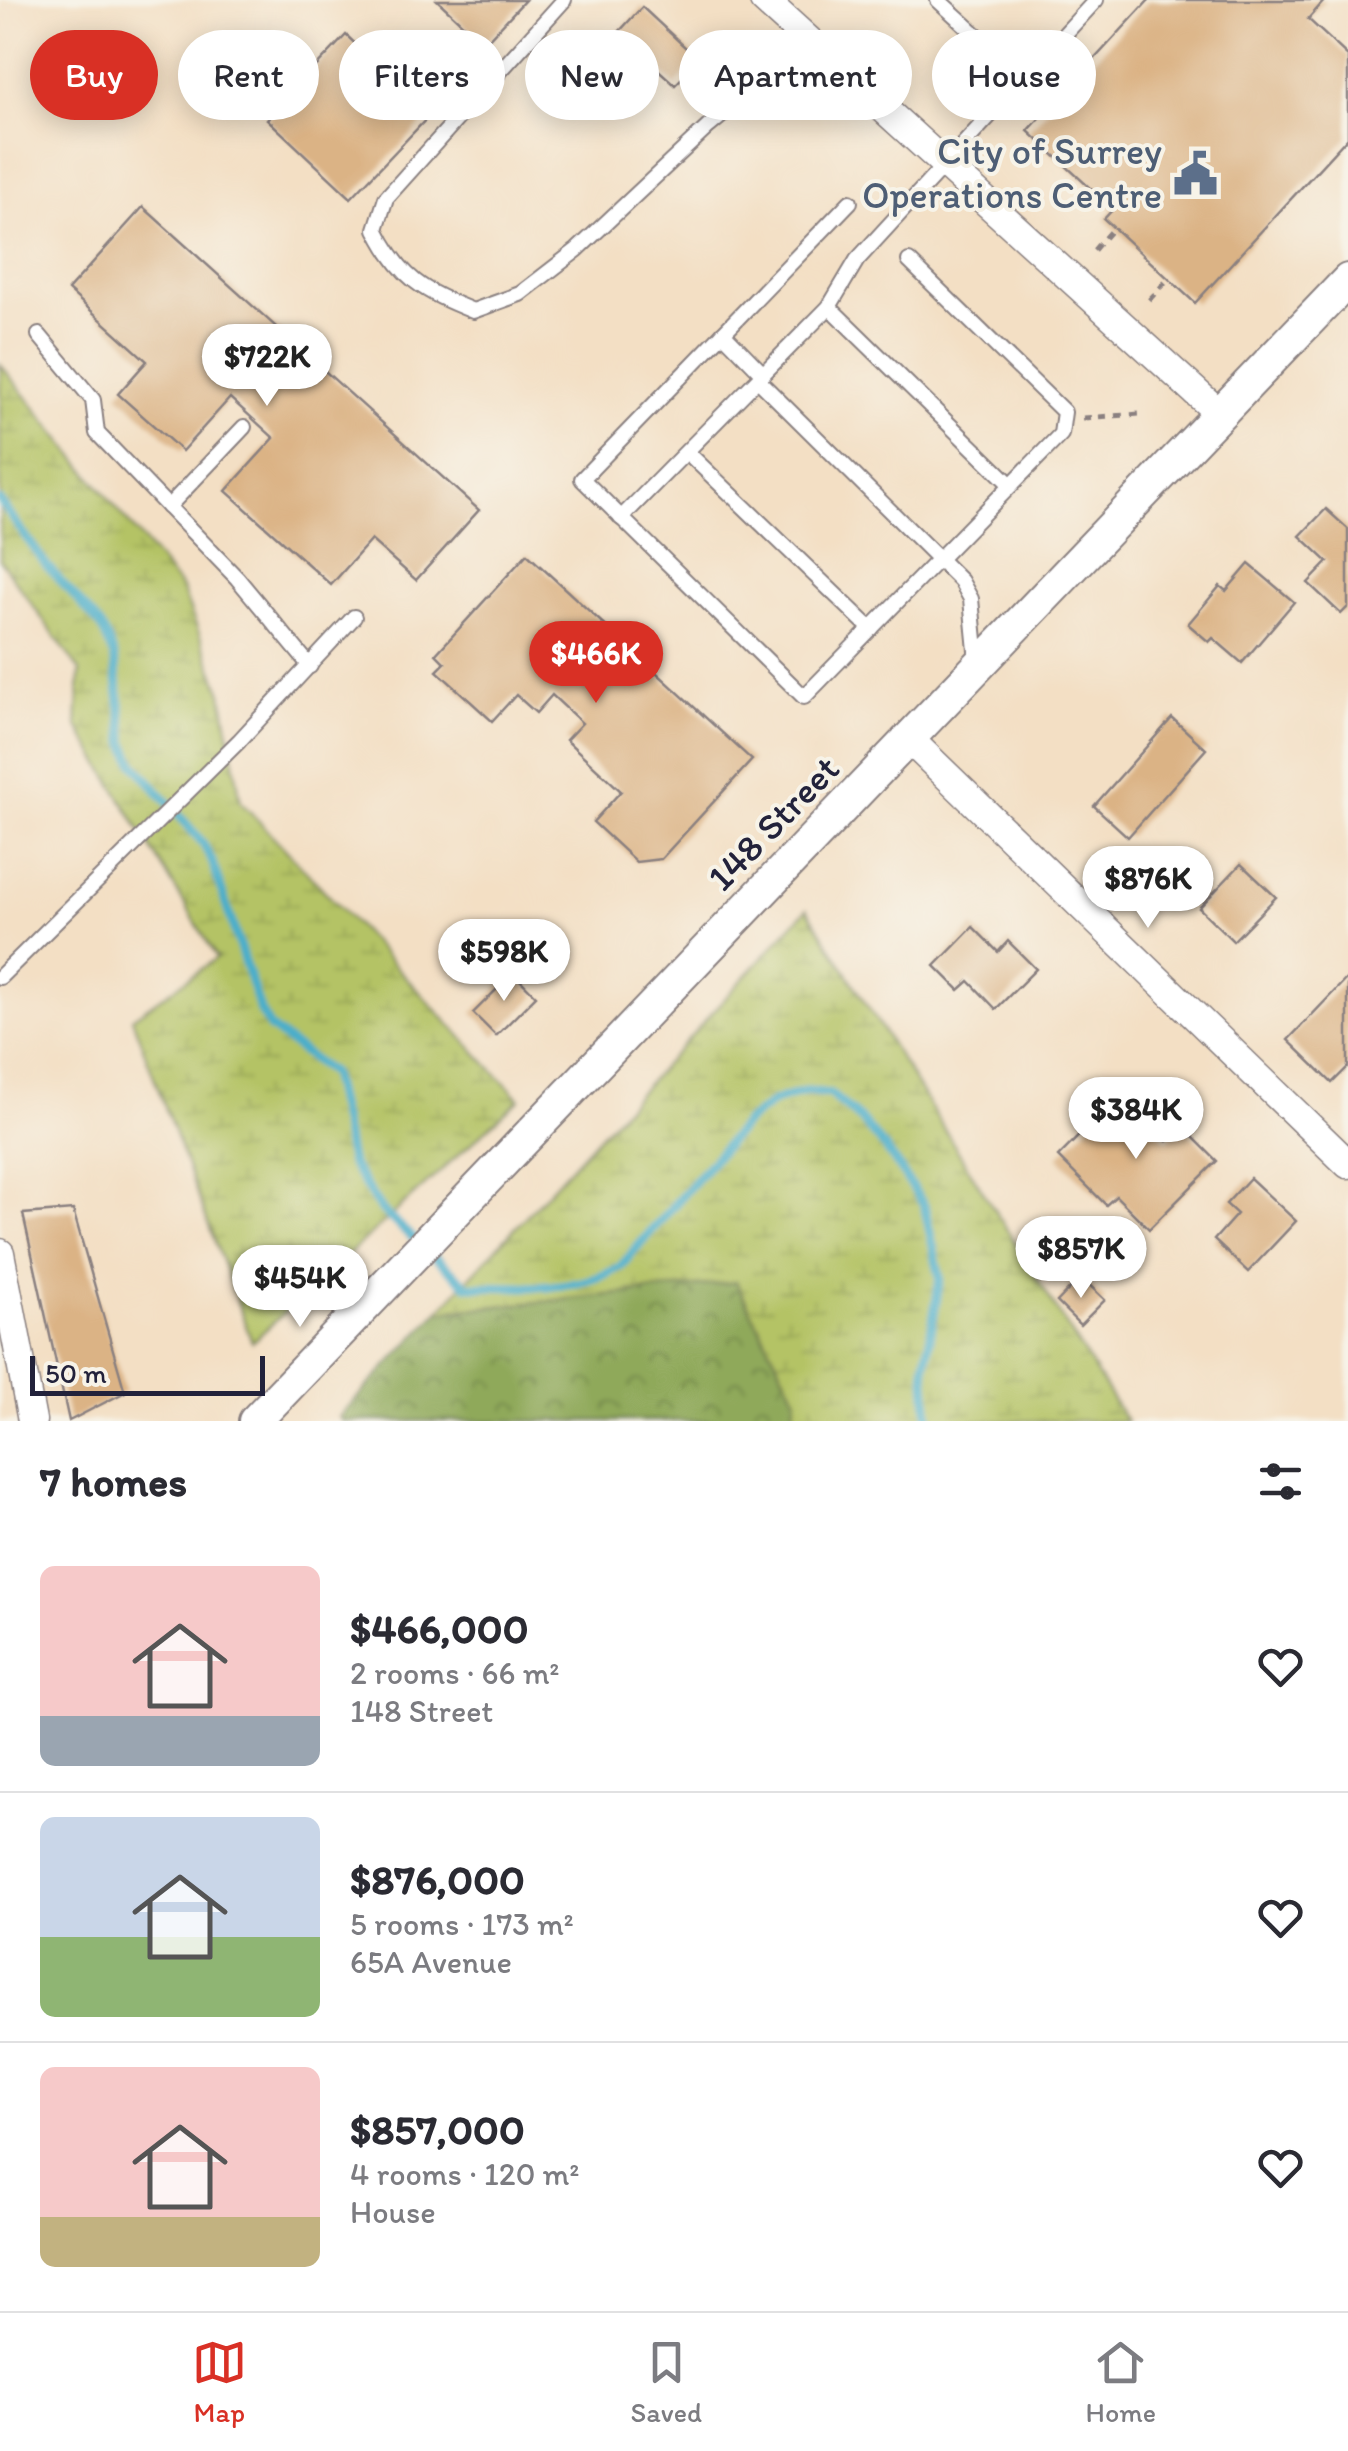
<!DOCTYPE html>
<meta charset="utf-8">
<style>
:root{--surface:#fff;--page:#f7f7f7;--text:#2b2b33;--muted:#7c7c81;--line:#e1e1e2;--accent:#d93025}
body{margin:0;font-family:Itim,sans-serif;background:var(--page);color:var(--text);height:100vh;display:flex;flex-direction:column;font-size:38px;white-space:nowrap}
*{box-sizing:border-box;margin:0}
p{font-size:32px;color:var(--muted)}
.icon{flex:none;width:55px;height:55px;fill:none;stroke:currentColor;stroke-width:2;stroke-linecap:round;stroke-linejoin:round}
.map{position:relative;height:1421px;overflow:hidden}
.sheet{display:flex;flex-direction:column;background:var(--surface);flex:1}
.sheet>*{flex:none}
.top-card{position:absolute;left:30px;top:30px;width:1290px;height:90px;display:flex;gap:20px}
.scale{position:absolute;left:30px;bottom:25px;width:235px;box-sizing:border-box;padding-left:10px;border:5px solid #22223b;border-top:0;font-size:28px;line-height:35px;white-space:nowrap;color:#22223b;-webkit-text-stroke:8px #f7f3e8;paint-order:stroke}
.price{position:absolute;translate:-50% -85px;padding:0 22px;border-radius:35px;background:#fff;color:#222;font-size:32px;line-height:65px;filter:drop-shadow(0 2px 5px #0008)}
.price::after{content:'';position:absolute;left:50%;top:60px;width:30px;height:22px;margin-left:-15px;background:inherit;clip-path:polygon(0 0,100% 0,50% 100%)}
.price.current{background:var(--accent);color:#fff}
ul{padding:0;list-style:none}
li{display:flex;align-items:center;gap:30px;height:250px;padding:0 40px}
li+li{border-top:2px solid var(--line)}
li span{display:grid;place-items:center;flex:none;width:280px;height:200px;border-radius:15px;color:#555}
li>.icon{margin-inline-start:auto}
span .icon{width:120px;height:120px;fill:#fffc;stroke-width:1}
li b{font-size:42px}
h2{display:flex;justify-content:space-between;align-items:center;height:120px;padding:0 40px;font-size:42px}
.chip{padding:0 35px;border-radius:45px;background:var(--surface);box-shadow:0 5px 25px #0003;font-size:35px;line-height:90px}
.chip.current{background:var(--accent);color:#fff}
.dock{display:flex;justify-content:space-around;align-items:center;height:140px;border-top:2px solid var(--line);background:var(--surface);font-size:28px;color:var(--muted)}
.dock a{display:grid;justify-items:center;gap:5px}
.dock .current{color:var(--accent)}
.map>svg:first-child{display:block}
.forest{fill:url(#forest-crowns);stroke:#58664a;stroke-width:2.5}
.wetland{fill:url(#wetland-marsh);stroke:#6b7250;stroke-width:2.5}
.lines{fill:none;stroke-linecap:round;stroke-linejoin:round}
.stream{stroke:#4baeca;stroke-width:9}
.building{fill:#dbb385}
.service-casing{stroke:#8a8080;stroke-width:18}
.minor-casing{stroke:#8a8080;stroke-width:31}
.tertiary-casing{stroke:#8a8080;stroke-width:36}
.path{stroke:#8a8080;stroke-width:5;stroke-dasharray:8 8;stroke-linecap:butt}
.service{stroke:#fff;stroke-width:14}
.minor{stroke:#fff;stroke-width:28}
.tertiary{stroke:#fff;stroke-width:32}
.labels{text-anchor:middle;stroke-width:8;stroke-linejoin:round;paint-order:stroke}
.service-label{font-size:38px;fill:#4e5e75;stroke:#f7f3e8;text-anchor:end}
.street-label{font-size:38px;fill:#22223b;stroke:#f7f3e8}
</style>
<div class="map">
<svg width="1348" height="1421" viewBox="0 0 1348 1421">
<defs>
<pattern id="forest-crowns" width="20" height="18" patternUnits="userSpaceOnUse" patternTransform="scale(2.5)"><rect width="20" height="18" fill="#8fa95a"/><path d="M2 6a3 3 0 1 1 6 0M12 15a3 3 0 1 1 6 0" fill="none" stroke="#74894c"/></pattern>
<pattern id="wetland-marsh" width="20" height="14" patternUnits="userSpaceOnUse" patternTransform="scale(2.5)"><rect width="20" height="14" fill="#b4c365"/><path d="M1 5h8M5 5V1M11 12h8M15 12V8" fill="none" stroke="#9aa759"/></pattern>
</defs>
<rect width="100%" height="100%" fill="#f7f3e8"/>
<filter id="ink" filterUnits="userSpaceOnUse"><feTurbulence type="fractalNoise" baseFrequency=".01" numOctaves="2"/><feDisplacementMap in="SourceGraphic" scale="20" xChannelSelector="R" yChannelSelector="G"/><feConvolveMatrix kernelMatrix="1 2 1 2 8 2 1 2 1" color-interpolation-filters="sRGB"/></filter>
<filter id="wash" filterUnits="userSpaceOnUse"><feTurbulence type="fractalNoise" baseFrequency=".0048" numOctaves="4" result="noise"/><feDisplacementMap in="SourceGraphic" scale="40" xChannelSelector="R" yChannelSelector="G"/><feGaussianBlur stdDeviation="2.25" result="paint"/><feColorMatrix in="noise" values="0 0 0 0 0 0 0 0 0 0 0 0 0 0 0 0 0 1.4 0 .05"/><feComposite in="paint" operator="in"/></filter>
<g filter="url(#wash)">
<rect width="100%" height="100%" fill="#f3dfc4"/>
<path class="forest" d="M 736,1282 L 796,1398 L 792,1421 L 343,1421 L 339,1417 L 438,1312 Z"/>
<g class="wetland">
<path d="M 0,364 L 182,589 L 222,693 L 241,802 L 520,1099 L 252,1342 L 132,1018 L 217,958 L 77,725 L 80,671 L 0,560 Z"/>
<path d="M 807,909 L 1126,1421 L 792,1421 L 796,1398 L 736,1282 L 438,1312 Z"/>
</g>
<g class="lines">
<g class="stream">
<path d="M 0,501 L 47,566 L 101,626 L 114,655 L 125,742 L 134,763 L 202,842 L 212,861 L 260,1010 L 270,1028 L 331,1073 L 351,1164 L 381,1210 L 416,1241"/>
<path d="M 428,1251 L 468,1286 C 518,1286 578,1294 621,1266 L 745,1123 L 774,1101 L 807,1091 L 830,1094 L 861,1120 L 889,1153 L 924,1205 L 940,1278 L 925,1368 L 929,1421"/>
</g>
</g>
<g id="blocks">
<g class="building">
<path d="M 437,0 L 525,0 L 484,44 Z"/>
<path d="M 1149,0 L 1325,0 L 1308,19 L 1348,56 L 1348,137 L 1195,303 L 1104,219 L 1113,209 L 1028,131 Z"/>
<path d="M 642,7 L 699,60 L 675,85 L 618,33 Z"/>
<path d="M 346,35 L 430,115 L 351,198 L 267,119 Z"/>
<path d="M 143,207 L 479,510 L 416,580 L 371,540 L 331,585 L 226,491 L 274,438 L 230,398 L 182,451 L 118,394 L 147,361 L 68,290 Z"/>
<path d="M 1326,509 L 1348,529 L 1348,607 L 1341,614 L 1308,583 L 1328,562 L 1300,536 Z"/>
<path d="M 527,554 L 752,760 L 661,859 L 636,862 L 593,822 L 621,791 L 566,740 L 582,723 L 552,695 L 536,713 L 516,695 L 492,721 L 437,671 L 445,663 L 436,654 Z"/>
<path d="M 1249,564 L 1294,602 L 1242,663 L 1213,638 L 1209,642 L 1188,624 L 1220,586 L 1226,591 Z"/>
<path d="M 1172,718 L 1206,749 L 1128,837 L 1094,806 Z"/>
<path d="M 1241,864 L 1276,897 L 1233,941 L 1199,908 Z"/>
<path d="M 973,927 L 998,952 L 1008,941 L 1036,969 L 996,1009 L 969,981 L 959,990 L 935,966 Z"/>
<path d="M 513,973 L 536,996 L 496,1036 L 473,1013 Z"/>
<path d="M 1348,977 L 1348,1067 L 1332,1083 L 1288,1040 Z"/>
<path d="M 1120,1094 L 1167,1141 L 1182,1126 L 1217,1161 L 1149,1229 L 1116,1196 L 1106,1205 L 1058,1157 Z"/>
<path d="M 1250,1178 L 1296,1221 L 1248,1272 L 1214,1240 L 1237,1214 L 1226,1204 Z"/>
<path d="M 73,1210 L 125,1392 L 69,1421 L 23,1214 Z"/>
<path d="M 1081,1277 L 1105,1300 L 1080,1325 L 1057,1302 Z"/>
</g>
</g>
</g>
<g filter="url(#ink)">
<use href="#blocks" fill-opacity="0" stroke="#8a8080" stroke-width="2.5"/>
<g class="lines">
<defs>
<g id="service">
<path d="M 564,0 L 386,198 L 376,229 C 401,279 423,291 473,311 L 520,294 L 577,250 L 709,126 L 810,42"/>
<path d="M 938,0 L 1024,78"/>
<path d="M 850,202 L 582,479 L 804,697 L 1061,434 L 1064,412 L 909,261"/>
<path d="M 829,307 L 1011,485"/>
<path d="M 723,333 L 763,374"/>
<path d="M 39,335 L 93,400 L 97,433 L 237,578 L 310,666"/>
<path d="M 758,380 L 961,581 L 971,599 L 977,661"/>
<path d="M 687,452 L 871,629"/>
<path d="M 168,507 L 244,427"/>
<path d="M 621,518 L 829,307 L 857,260 L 1096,0"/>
<path d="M 0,977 L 239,741 L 354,617"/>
</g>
<g id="minor">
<path d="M 764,0 L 1220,414"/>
<path d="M 909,739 L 1348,1164"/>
<path d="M 0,1253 L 32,1421"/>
</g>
<path id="tertiary" d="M 255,1421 L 1348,280"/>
</defs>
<use href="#service" class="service-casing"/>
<use href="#minor" class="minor-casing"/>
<use href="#tertiary" class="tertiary-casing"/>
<g class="path">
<path d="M 1094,250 L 1113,228"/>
<path d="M 1149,300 L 1168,279"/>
<path d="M 1083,418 L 1140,414"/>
</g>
<use href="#service" class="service"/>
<use href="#minor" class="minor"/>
<use href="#tertiary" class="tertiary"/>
</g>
</g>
<defs>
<symbol id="civic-bare" viewBox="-9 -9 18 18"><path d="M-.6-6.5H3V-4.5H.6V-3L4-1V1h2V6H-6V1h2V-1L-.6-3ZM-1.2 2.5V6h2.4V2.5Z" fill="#5c6f8a" stroke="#f7f3e8" stroke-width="2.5" paint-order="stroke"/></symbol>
</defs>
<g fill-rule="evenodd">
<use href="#civic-bare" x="1164" y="142" width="63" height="63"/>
</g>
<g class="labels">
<g class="service-label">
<text x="1162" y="164">City of Surrey<tspan x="1162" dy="44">Operations Centre</tspan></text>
</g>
<g class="street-label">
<text transform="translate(773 823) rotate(-46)" y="13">148 Street</text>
</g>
</g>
</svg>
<div class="scale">50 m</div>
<b class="price" style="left:267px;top:409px">$722K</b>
<b class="price current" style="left:596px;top:706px">$466K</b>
<b class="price" style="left:1148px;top:931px">$876K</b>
<b class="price" style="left:504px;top:1004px">$598K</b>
<b class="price" style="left:1136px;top:1162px">$384K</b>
<b class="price" style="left:1081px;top:1301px">$857K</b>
<b class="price" style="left:300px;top:1330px">$454K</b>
<div class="top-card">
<a class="chip current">Buy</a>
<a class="chip">Rent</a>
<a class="chip">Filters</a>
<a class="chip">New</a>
<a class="chip">Apartment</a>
<a class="chip">House</a>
</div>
</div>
<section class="sheet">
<h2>7 homes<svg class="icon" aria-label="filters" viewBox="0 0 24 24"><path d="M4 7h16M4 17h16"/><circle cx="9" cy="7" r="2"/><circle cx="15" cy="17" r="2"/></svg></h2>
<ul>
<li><span style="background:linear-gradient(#f6c9c9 75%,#9aa5b1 0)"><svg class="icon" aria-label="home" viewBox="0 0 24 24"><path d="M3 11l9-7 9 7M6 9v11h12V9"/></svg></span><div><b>$466,000</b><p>2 rooms · 66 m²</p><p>148 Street</p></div><svg class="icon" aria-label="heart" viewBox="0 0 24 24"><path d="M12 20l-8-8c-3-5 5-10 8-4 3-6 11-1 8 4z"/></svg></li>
<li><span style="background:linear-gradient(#c9d6e8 60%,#8fb573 0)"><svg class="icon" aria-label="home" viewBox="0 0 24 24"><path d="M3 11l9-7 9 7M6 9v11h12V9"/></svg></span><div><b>$876,000</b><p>5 rooms · 173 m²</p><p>65A Avenue</p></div><svg class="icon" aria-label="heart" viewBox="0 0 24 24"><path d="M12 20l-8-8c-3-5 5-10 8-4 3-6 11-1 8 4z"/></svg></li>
<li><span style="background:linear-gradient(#f6c9c9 75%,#c2b280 0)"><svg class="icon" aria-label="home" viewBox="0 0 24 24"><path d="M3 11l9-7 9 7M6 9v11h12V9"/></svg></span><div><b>$857,000</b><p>4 rooms · 120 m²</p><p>House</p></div><svg class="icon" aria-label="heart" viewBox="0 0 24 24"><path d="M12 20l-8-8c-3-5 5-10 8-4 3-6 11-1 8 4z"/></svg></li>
</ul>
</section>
<nav class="dock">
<a class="current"><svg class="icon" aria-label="map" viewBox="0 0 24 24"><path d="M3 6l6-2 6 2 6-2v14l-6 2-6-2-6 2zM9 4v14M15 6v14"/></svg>Map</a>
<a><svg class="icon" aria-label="saved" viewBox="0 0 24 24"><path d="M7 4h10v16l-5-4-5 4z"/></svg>Saved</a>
<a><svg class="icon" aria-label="home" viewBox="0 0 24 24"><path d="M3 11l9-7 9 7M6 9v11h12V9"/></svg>Home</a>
</nav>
